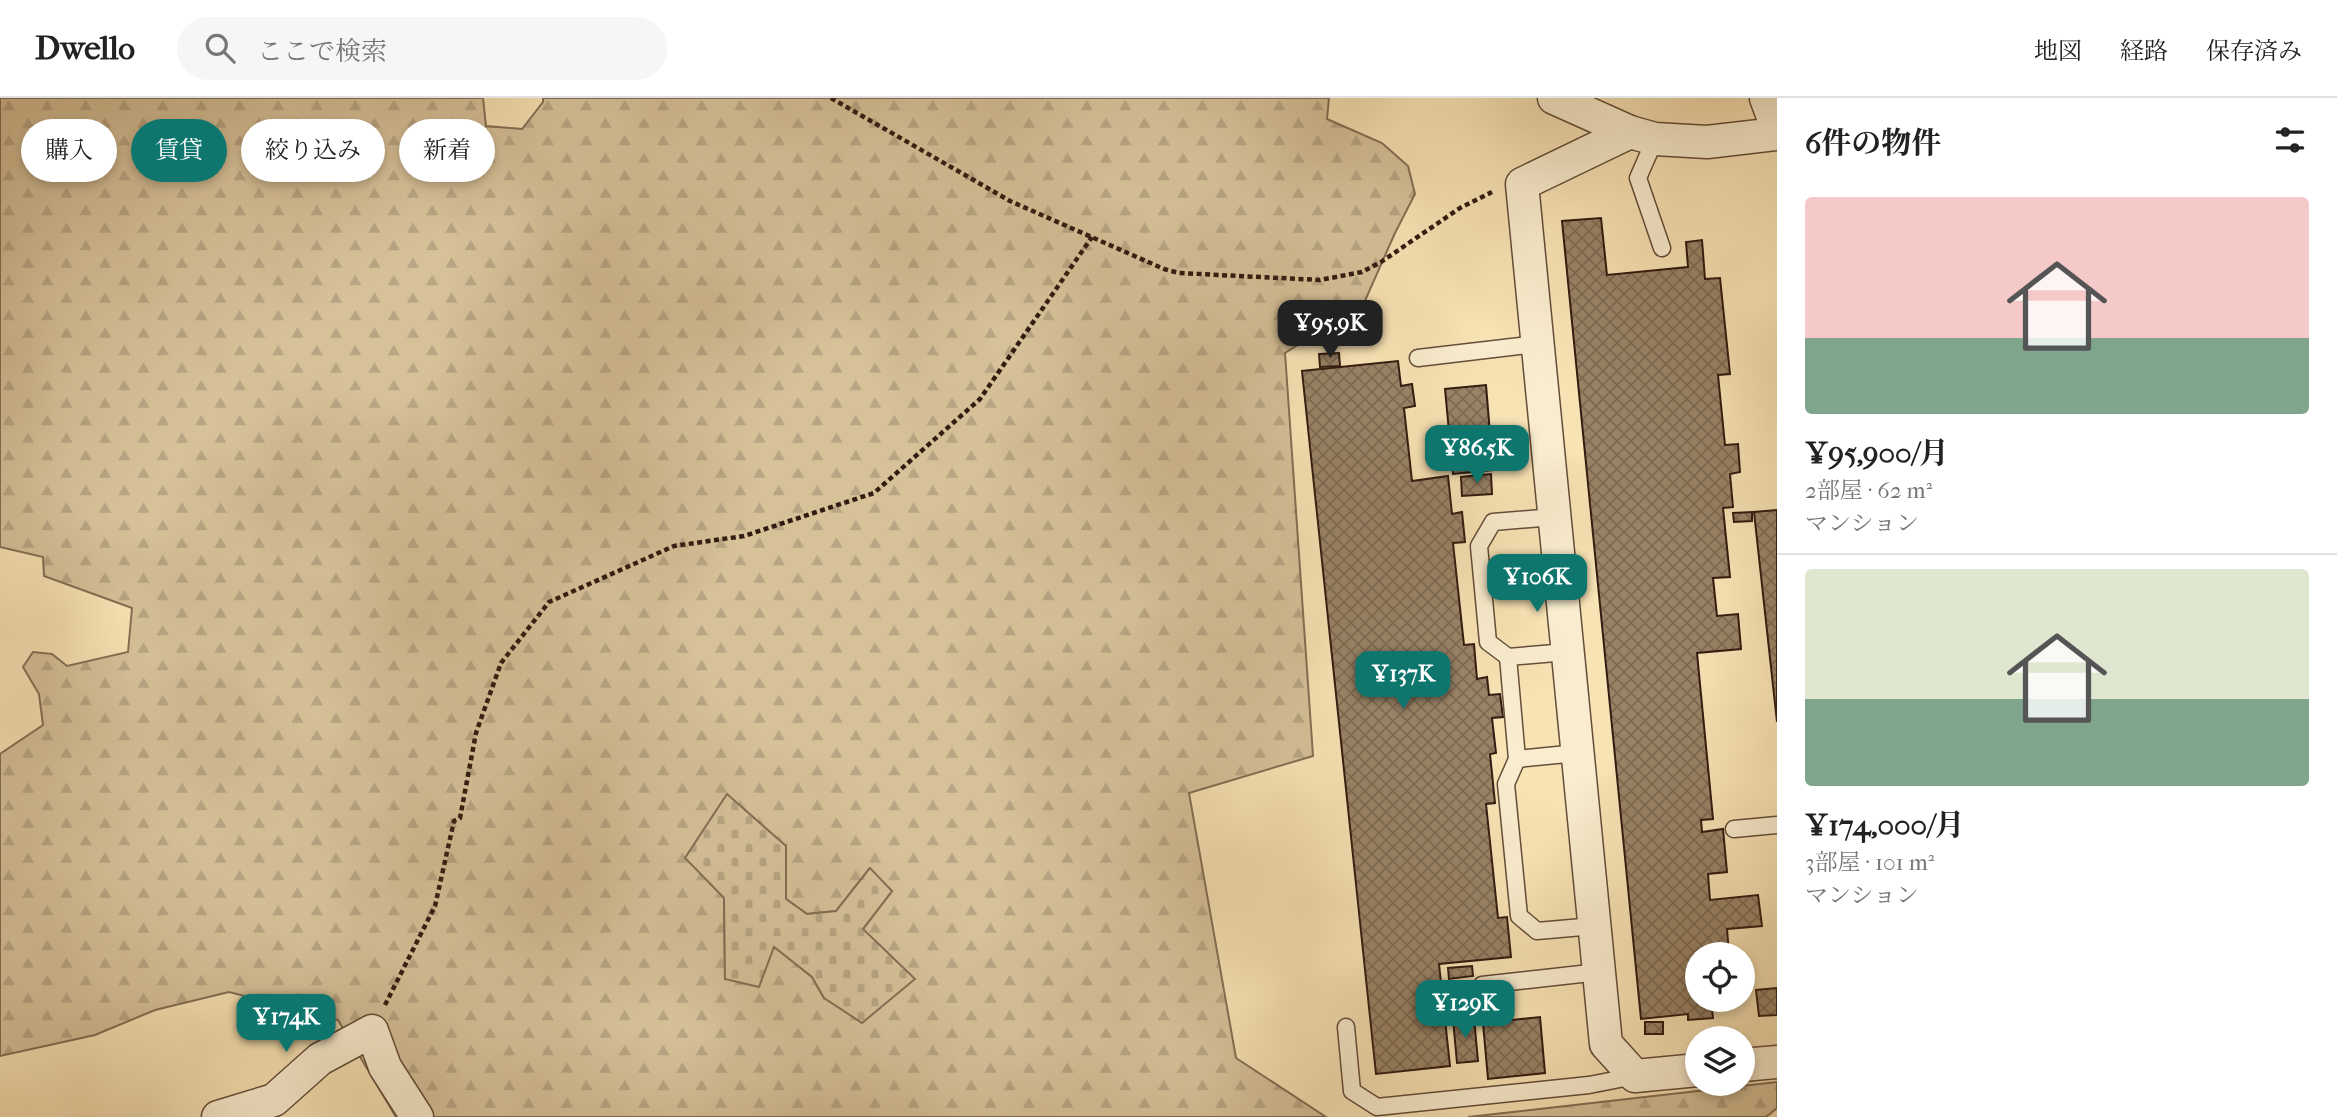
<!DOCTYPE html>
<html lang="ja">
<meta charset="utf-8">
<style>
:root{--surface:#fff;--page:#f6f6f6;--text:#222;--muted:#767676;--line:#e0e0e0;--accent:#0f766e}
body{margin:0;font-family:"IM FELL French Canon","Noto Serif JP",serif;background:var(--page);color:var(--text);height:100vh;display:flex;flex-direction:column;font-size:26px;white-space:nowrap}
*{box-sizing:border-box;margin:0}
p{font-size:23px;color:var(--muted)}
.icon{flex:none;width:38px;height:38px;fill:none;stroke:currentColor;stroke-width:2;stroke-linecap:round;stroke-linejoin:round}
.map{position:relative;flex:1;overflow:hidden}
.details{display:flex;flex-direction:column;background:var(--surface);width:560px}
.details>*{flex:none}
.top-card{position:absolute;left:21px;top:21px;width:665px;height:63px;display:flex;gap:14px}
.controls{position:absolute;left:1685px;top:844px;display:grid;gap:14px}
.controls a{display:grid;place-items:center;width:70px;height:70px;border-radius:50%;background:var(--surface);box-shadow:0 4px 10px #0003;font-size:35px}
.price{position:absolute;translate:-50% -60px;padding:0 16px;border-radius:14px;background:var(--accent);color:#fff;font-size:23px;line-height:46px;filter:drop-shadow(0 2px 4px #0008)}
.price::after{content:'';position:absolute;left:50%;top:42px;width:21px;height:16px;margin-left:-10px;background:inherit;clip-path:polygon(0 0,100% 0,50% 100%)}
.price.selected{background:#222;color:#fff}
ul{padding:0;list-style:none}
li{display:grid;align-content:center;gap:14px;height:371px;padding:0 28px}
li+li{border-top:2px solid var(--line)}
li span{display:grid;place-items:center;height:217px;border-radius:7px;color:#555}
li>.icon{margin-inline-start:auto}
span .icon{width:126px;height:126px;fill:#fffc;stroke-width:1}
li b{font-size:30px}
h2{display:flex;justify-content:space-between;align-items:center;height:84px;padding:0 28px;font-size:30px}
.tag{padding:0 24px;border-radius:32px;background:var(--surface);box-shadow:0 4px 10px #0003;font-size:24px;line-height:63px}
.tag.selected{background:var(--accent);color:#fff}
header{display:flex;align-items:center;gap:42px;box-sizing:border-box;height:98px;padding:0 35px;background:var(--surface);border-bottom:2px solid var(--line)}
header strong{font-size:33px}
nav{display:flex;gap:38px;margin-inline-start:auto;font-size:24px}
.search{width:490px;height:63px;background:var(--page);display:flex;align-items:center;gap:18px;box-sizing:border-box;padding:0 24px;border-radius:38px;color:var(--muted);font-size:26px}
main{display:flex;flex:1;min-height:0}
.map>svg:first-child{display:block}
.forest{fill:url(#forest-firs);stroke:#846e54;stroke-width:2;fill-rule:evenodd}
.cemetery{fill:url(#cemetery-stones);stroke:#846e54;stroke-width:2}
.building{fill:url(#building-cross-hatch);stroke:#321b10;stroke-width:2}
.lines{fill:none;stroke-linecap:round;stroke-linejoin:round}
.service-casing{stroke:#644d39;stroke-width:19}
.minor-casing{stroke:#644d39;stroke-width:35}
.path{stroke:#321b10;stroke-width:4.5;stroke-dasharray:5 3.5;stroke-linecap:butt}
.service{stroke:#faedcf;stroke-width:16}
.minor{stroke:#faedcf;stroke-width:32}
</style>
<header>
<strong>Dwello</strong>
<div class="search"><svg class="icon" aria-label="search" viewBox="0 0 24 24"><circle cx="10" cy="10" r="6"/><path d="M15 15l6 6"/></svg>ここで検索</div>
<nav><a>地図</a><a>経路</a><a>保存済み</a></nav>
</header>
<main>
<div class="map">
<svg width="1777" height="1019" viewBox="0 0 1777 1019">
<defs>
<pattern id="forest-firs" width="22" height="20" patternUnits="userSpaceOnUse" patternTransform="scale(1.75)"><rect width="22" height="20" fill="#d6c199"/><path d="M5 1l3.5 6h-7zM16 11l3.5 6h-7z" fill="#b8a583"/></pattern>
<pattern id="cemetery-stones" width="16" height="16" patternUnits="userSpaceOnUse" patternTransform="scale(1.75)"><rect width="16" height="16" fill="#d6c199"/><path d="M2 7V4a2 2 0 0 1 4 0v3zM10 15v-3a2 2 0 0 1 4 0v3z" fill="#b8a583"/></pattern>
<pattern id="building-cross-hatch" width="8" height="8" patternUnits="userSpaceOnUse" patternTransform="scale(1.75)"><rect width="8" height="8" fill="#998366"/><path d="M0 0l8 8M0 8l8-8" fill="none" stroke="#7d6a53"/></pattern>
</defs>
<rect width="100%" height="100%" fill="#f8e3b5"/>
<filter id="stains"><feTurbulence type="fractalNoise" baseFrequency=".00286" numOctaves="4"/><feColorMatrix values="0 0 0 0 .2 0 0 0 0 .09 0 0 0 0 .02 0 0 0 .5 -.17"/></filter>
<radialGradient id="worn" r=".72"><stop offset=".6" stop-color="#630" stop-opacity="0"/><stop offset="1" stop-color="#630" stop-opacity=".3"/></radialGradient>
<g class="forest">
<path d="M 0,0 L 483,0 L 486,28 L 522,31 L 543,4 L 543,0 L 1329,0 L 1327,21 L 1382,45 L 1408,68 L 1415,96 L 1395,135 L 1364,205 L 1285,255 L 1313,658 L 1189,695 L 1236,960 L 1326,1019 L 396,1019 L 338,922 L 229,894 L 155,912 L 95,937 L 0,958 L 0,656 L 43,627 L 39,596 L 23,569 L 33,554 L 52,556 L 67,568 L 128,554 L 132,510 L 44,478 L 43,459 L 0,449 ZM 786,748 L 786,801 L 807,816 L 836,813 L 869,771 L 892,793 L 863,831 L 824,900 L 812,879 L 774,848 L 725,881 L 724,800 Z"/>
<path d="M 1777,984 L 1777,1010 L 1766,1019 L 1468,1019 Z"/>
</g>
<path class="cemetery" d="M 727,696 L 786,748 L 786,801 L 807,816 L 836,813 L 870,770 L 892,793 L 863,831 L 915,881 L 862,925 L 824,900 L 812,879 L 774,849 L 759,889 L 725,881 L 724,800 L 685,760 Z"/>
<g class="building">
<path d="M 1601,120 L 1607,177 L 1688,169 L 1686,144 L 1702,142 L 1705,181 L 1720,180 L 1730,276 L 1718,277 L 1725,347 L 1738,346 L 1740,374 L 1730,376 L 1733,409 L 1723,410 L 1730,479 L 1713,480 L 1717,518 L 1738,516 L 1741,551 L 1697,555 L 1713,721 L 1701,722 L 1702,734 L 1723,731 L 1727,774 L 1708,776 L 1710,802 L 1758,797 L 1762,828 L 1727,831 L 1729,856 L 1698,856 L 1698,901 L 1733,901 L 1734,908 L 1712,910 L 1713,920 L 1688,922 L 1688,916 L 1641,921 L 1562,123 Z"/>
<path d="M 1339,255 L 1340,268 L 1320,269 L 1319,256 Z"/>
<path d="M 1398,263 L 1401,288 L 1412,286 L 1415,308 L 1404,310 L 1412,383 L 1448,378 L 1452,416 L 1462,414 L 1465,444 L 1453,445 L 1464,547 L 1474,546 L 1477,581 L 1487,579 L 1489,597 L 1500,596 L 1503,619 L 1492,620 L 1496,655 L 1490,656 L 1495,705 L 1486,706 L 1498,820 L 1507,819 L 1511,859 L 1439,866 L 1450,968 L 1376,976 L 1302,273 Z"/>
<path d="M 1486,287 L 1493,372 L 1453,376 L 1445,291 Z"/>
<path d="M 1491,376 L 1492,396 L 1462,398 L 1461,379 Z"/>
<path d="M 1777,412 L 1777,624 L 1754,414 Z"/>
<path d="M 1752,414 L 1752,423 L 1734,424 L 1733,415 Z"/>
<path d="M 1472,868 L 1473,878 L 1449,881 L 1448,870 Z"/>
<path d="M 1777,890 L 1777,917 L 1759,918 L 1756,892 Z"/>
<path d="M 1540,919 L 1545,975 L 1488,981 L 1483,925 Z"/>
<path d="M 1474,920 L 1478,963 L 1457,965 L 1453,921 Z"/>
<rect x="1645" y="924" width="18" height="12"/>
</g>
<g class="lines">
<defs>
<g id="service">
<path d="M 1655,41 L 1638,80 L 1662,150"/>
<path d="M 1418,260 L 1537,246"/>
<path d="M 1554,419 L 1493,424 L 1479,448 L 1488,544 L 1508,559 L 1567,554"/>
<path d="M 1508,559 L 1517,661"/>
<path d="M 1577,655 L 1517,661 L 1506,686 L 1519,818 L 1537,833 L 1594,828"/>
<path d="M 1734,731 L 1777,727"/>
<path d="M 1482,887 L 1599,874"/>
<path d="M 1346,929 L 1352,993 L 1377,1009 L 1589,987 L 1635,978"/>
</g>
<g id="minor">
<path d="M 1554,0 L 1630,34 L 1655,41 L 1707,44 L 1777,36"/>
<path d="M 1766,0 L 1777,30"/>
<path d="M 1630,34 L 1522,86 L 1606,946 L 1635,978 L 1698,972"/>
<path d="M 1743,967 L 1777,964"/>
<path d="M 218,1019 L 274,1002 L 320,961 L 372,933 L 385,969 L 417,1019"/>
</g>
</defs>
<use href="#service" class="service-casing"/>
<use href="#minor" class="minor-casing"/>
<g class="path">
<path d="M 831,0 L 1010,103 L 1164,171 L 1179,175 L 1320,182 L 1362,174 L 1381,164 L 1460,110 L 1492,94"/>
<path d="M 385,907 L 435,808 L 454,723 L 460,720 L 476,635 L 501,565 L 549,504 L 674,448 L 744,438 L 874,395 L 980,301 L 1092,139"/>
</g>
<use href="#service" class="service"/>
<use href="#minor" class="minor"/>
</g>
<rect width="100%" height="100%" filter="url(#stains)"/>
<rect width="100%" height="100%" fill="url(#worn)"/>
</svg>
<div class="controls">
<a><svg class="icon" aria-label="locate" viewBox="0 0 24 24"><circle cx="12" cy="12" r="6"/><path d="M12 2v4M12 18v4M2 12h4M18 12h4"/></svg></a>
<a><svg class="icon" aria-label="layers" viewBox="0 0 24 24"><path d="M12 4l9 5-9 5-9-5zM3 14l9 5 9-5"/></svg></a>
</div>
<b class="price selected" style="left:1330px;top:262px">¥95.9K</b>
<b class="price" style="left:1477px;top:387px">¥86.5K</b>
<b class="price" style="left:1537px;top:516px">¥106K</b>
<b class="price" style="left:1403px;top:613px">¥137K</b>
<b class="price" style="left:1465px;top:942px">¥129K</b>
<b class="price" style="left:286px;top:956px">¥174K</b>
<div class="top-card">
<a class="tag">購入</a>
<a class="tag selected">賃貸</a>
<a class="tag">絞り込み</a>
<a class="tag">新着</a>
</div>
</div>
<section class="details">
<h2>6件の物件<svg class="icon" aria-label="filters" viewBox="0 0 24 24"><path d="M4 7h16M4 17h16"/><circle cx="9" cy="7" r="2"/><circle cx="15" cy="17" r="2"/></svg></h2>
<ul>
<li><span style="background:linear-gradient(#f6c9c9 65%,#7fa58c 0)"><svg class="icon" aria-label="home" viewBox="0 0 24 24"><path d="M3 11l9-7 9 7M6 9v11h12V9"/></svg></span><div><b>¥95,900/月</b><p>2部屋 · 62 m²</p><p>マンション</p></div></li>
<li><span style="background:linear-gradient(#dfe7d0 60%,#7fa58c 0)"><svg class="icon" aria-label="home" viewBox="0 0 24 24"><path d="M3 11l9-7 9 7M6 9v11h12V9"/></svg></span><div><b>¥174,000/月</b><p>3部屋 · 101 m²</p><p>マンション</p></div></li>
</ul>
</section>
</main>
